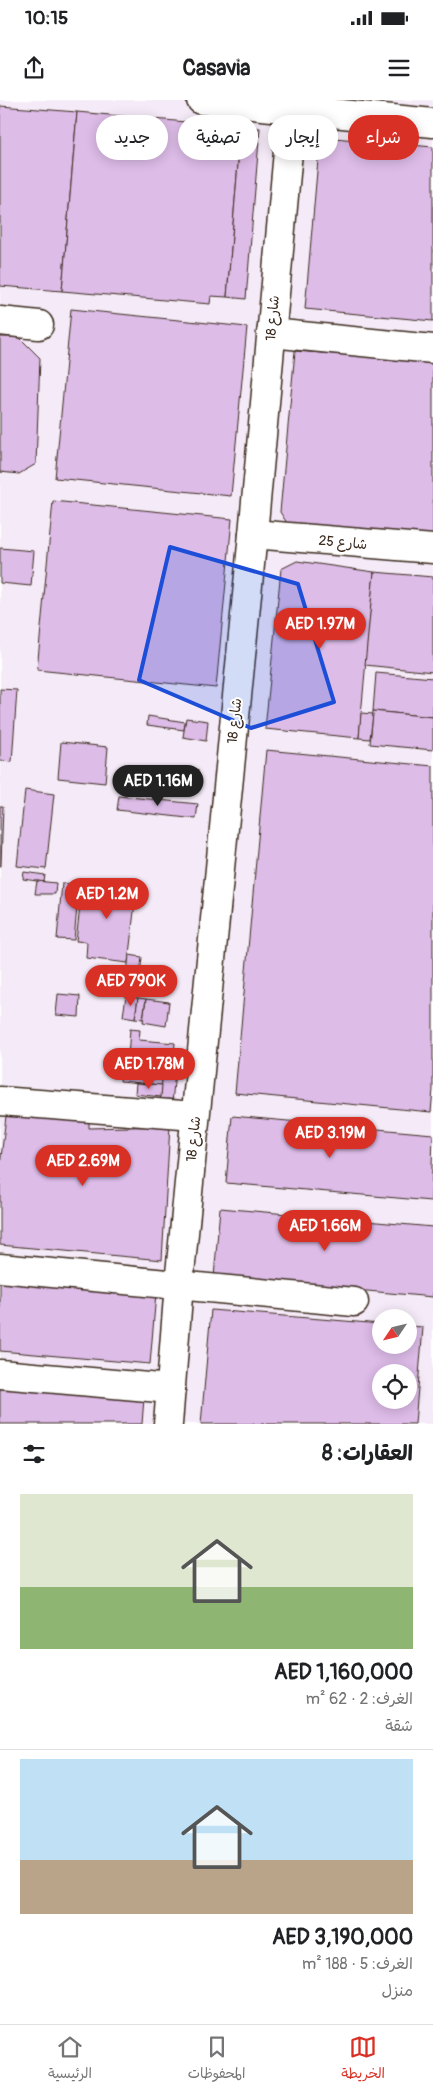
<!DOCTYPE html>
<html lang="ar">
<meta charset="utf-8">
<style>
:root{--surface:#fff;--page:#f6f6f6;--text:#202124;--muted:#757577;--line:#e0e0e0;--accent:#d93025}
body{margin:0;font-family:Pangolin,"Playpen Sans Arabic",sans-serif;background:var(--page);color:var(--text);direction:rtl;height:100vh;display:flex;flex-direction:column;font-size:19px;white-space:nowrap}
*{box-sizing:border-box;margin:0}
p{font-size:16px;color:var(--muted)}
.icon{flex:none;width:28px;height:28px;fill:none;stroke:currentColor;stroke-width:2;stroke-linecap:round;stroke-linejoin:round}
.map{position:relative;height:1324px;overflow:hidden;direction:ltr}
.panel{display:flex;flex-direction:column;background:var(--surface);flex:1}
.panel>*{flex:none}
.guide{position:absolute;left:15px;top:15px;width:404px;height:45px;direction:rtl;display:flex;gap:10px}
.needle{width:32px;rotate:235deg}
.fabs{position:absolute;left:372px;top:1209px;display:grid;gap:10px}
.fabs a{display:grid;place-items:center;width:45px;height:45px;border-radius:50%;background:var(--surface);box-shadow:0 2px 12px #0003;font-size:25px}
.price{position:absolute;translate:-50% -42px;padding:0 11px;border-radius:18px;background:var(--accent);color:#fff;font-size:16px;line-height:32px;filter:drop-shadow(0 1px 2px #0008)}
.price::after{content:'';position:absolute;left:50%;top:30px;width:15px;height:11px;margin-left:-8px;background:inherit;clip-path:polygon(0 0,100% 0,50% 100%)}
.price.current{background:#222;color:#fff}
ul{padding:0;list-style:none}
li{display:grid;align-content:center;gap:10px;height:265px;padding:0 20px}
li+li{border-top:1px solid var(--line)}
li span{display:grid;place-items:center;height:155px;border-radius:0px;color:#555}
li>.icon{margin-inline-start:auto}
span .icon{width:90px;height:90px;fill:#fffc;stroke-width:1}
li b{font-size:21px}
h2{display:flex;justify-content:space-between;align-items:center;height:60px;padding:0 20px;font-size:21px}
.tag{padding:0 18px;border-radius:22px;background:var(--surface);box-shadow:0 2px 12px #0003;font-size:18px;line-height:45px}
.tag.current{background:var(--accent);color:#fff}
.status{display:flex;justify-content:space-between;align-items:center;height:35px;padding:0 25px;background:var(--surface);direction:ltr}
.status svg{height:14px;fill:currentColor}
header{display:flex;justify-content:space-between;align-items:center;height:65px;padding:0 20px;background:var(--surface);font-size:22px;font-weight:700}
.dock{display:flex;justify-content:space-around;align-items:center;height:70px;border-top:1px solid var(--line);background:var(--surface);font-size:14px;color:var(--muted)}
.dock a{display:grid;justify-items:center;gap:2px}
.dock .current{color:var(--accent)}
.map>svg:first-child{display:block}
.built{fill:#f5ebf8;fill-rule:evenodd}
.building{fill:#ddbce8;stroke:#3b2a1e;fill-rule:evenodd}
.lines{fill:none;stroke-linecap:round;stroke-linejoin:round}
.minor-casing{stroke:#3b2a1e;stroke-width:31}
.minor{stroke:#fff;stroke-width:28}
.marked{fill:#1d4ed8;fill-opacity:0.2;stroke:#1d4ed8;stroke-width:4;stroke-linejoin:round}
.labels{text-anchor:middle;stroke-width:4;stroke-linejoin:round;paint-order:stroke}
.street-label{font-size:14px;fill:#3b2a1e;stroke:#fff}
</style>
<div class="status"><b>10:15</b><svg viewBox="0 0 49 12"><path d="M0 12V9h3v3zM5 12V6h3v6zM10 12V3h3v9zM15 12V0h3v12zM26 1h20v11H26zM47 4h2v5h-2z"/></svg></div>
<header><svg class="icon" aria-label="menu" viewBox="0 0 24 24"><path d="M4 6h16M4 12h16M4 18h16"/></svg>Casavia<svg class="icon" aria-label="share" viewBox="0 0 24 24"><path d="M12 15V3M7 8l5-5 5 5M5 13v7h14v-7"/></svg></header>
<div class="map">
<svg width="433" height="1324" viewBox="0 0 433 1324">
<rect width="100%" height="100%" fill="#fff"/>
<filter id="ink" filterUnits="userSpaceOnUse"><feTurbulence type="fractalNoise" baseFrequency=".02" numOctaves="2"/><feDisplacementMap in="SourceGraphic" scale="10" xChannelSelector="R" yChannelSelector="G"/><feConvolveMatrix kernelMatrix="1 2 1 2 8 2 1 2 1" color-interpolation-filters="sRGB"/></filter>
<g filter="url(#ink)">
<path class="built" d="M 0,0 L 433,0 L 433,1324 L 0,1324 ZM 381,1218 L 409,1218 L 409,1245 L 381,1245 ZM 381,1272 L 409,1272 L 409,1300 L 381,1300 Z"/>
<g class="building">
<path d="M 0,6 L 77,12 L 62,191 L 0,186 Z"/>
<path d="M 77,12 L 241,27 L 227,197 L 211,196 L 210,204 L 62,191 Z"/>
<path d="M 241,27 L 260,28 L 246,199 L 227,197 Z"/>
<path d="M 334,38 L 433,47 L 433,221 L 305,209 L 319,48 Z"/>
<path d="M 71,209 L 247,227 L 231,396 L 55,378 Z"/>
<path d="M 0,237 L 19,237 L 40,258 L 36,364 L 19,374 L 0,372 Z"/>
<path d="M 295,251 L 433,261 L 433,435 L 287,423 L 280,412 Z"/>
<path d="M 53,401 L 232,419 L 216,588 L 37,570 Z"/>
<path d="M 0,448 L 34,451 L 31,486 L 0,483 Z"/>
<path d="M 297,461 L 374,472 L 359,638 L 265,629 L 281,469 Z"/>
<path d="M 374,472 L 433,477 L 433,572 L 365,565 Z"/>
<path d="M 376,573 L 433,578 L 433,617 L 373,611 Z"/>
<path d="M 0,589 L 17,590 L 12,662 L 0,661 Z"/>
<path d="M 373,611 L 433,617 L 433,650 L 370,644 Z"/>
<path d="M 361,613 L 373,614 L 370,639 L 359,638 Z"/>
<path d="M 148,616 L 185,622 L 184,630 L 147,625 Z"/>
<path d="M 186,618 L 208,621 L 206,641 L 183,637 Z"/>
<path d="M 61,642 L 108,647 L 105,683 L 58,678 Z"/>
<path d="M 266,650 L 433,666 L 433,990 L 431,1012 L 235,993 Z"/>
<path d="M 186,669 L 198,670 L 197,692 L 184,691 Z"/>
<path d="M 25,690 L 54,694 L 46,769 L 17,766 Z"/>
<path d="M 119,696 L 198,704 L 196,719 L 117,710 Z"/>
<path d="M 0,706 L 3,706 L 1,766 L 0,766 Z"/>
<path d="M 24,772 L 45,775 L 44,782 L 23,779 Z"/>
<path d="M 83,780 L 137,786 L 128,863 L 86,858 L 87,842 L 76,841 Z"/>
<path d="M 37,781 L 56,783 L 55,794 L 35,794 Z"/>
<path d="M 62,783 L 79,785 L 74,840 L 57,839 Z"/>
<path d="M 129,855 L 142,857 L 140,875 L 127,873 Z"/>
<path d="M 58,894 L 80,896 L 79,917 L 56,915 Z"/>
<path d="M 126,896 L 138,898 L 135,918 L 123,916 Z"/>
<path d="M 138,898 L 146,899 L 143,919 L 135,918 Z"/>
<path d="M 146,899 L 169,902 L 166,926 L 143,922 Z"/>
<path d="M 130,929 L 140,930 L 139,940 L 175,943 L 174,956 L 164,956 L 162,985 L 120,981 L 122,956 L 128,957 Z"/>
<path d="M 163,970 L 175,971 L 172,1004 L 160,1003 Z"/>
<path d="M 136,983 L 162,985 L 161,997 L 135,994 Z"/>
<path d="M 89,1015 L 89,1028 L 170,1026 L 162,1160 L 0,1145 L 0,1066 L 6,1016 Z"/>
<path d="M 232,1016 L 433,1034 L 431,1101 L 226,1083 Z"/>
<path d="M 220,1108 L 433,1127 L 433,1197 L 214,1177 Z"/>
<path d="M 0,1169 L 157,1182 L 150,1264 L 0,1251 Z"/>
<path d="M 211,1210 L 381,1224 L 381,1245 L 409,1245 L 409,1226 L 423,1227 L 415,1324 L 201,1324 ZM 381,1272 L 409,1272 L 409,1300 L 381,1300 Z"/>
<path d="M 0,1288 L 144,1298 L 142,1324 L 0,1324 Z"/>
</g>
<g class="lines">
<defs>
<g id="minor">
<path d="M 201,0 L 433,23"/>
<path d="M 0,221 L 39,225"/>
<path d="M 271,233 L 433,249"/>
<path d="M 253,434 L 433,449"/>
<path d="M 0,1001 L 195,1016"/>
<path d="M 0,1168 L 354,1202"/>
<path d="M 0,1274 L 171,1289"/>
<path d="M 168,1324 L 179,1184 L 253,434 L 292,8"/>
</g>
</defs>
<use href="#minor" class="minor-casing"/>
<use href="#minor" class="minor"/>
</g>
</g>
<path class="marked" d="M 170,447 L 298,484 L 334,602 L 251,628 L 139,580 Z"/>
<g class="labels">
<g class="street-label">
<text transform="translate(272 218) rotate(-85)" y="5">شارع 18</text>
<text transform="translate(343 442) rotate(5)" y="5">شارع 25</text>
<text transform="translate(234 621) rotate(-84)" y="5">شارع 18</text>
<text transform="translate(193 1039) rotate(-84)" y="5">شارع 18</text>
</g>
</g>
</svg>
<div class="fabs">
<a><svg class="needle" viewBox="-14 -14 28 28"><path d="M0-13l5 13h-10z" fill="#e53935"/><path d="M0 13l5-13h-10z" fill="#757577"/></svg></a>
<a><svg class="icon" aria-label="locate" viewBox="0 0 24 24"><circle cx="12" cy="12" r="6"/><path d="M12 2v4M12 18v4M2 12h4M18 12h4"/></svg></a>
</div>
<b class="price" style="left:320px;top:550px">AED 1.97M</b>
<b class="price current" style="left:158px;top:707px">AED 1.16M</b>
<b class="price" style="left:107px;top:820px">AED 1.2M</b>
<b class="price" style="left:131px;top:907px">AED 790K</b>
<b class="price" style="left:149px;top:990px">AED 1.78M</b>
<b class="price" style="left:330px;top:1059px">AED 3.19M</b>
<b class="price" style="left:83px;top:1087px">AED 2.69M</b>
<b class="price" style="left:325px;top:1152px">AED 1.66M</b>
<div class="guide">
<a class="tag current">شراء</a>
<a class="tag">إيجار</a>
<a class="tag">تصفية</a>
<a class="tag">جديد</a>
</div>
</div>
<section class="panel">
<h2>العقارات: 8<svg class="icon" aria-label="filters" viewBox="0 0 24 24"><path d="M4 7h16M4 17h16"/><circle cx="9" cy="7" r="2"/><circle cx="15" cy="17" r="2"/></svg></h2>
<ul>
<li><span style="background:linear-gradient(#dfe7d0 60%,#8fb573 0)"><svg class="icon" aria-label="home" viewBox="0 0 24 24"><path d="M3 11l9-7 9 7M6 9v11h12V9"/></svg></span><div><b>AED 1,160,000</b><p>الغرف: 2 · 62 m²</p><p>شقة</p></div></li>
<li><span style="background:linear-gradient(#bfe0f5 65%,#b9a48a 0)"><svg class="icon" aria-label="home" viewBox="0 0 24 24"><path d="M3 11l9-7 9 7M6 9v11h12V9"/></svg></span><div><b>AED 3,190,000</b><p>الغرف: 5 · 188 m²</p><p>منزل</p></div></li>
</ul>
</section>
<nav class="dock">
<a class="current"><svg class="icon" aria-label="map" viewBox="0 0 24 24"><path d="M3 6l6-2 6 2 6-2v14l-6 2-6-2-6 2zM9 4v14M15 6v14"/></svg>الخريطة</a>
<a><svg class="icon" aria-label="saved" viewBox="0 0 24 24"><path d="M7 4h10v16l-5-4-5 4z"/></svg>المحفوظات</a>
<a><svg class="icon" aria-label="home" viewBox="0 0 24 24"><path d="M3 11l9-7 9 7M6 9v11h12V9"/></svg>الرئيسية</a>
</nav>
